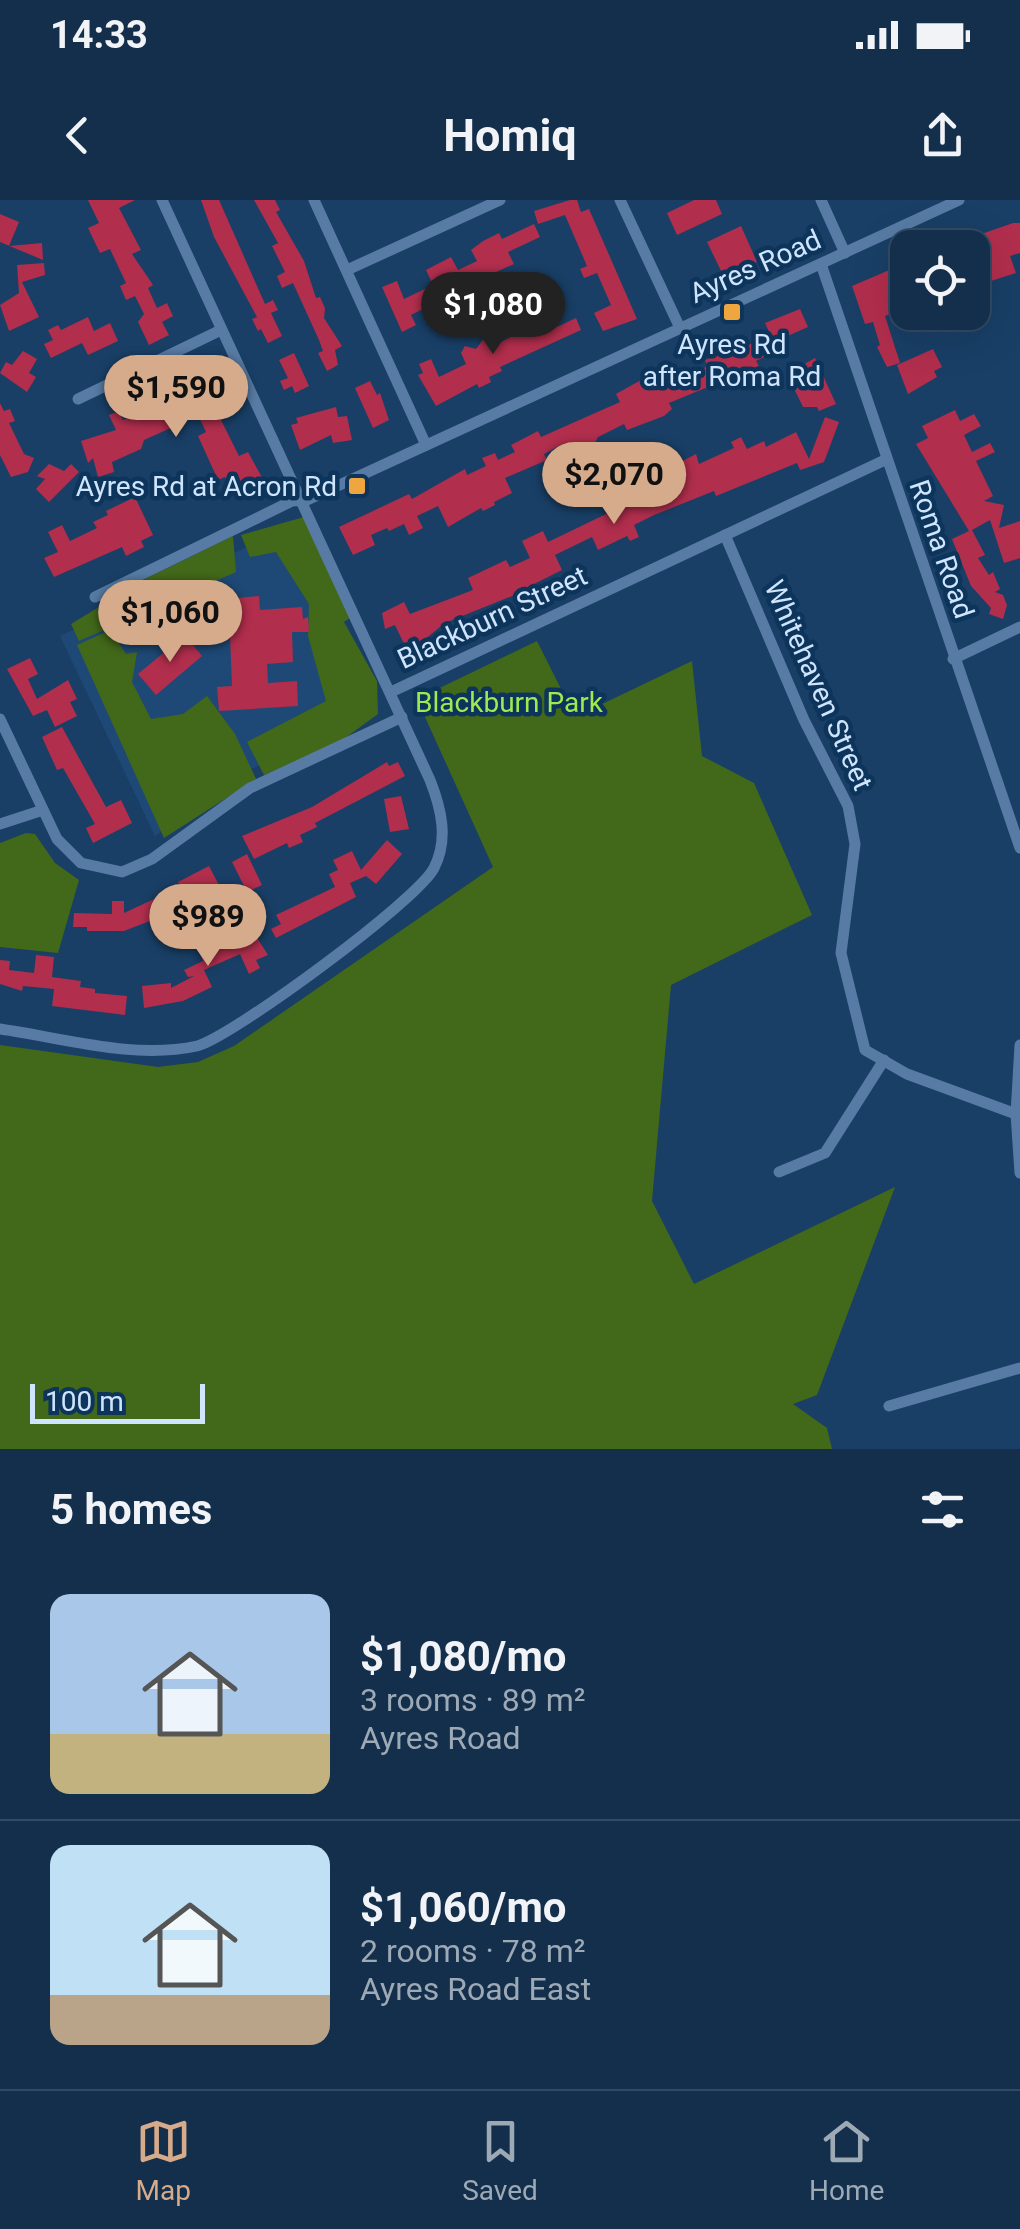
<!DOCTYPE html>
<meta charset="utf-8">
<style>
:root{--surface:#132f4c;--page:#203b56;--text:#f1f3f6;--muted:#9da9b5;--line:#324a64;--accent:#d6ab8b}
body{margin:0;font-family:Roboto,sans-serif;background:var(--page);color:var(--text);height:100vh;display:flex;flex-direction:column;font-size:38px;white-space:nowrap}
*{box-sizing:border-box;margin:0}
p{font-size:32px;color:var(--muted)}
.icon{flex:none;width:55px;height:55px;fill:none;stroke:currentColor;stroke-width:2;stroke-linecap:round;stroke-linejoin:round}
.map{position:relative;height:1249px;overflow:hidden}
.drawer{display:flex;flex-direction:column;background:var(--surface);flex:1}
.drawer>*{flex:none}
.fabs{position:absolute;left:890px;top:30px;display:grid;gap:20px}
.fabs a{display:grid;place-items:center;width:100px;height:100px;border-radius:20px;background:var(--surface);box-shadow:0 10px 40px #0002,0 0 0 2px var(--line);font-size:50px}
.scale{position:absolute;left:30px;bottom:25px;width:175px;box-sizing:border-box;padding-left:10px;border:5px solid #cfe4fd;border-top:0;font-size:28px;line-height:35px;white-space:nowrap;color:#cfe4fd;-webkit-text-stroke:8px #0d345a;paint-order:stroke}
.price{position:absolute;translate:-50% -85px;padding:0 22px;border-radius:35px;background:var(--accent);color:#111;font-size:32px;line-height:65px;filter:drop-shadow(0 2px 5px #0008)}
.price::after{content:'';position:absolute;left:50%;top:60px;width:30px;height:22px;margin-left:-15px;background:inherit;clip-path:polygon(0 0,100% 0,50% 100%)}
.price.selected{background:#222;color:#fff}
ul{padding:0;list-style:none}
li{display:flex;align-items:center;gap:30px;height:250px;padding:0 50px}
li+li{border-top:2px solid var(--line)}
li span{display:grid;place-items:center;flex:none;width:280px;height:200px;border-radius:20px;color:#555}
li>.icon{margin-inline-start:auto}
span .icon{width:120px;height:120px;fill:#fffc;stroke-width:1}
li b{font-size:42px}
h2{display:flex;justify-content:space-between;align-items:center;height:120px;padding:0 50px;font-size:42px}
.status{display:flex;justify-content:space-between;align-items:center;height:70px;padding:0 50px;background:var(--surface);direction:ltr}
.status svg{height:28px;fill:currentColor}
header{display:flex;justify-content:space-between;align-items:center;height:130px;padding:0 50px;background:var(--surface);font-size:45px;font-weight:700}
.tabs{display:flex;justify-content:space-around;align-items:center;height:140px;border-top:2px solid var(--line);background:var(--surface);font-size:28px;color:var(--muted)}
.tabs a{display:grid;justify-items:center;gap:5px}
.tabs .selected{color:var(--accent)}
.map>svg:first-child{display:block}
.built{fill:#1e4976}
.green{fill:#42681a}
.building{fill:#b12e4d}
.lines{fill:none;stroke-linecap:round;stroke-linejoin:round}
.minor{stroke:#577ba4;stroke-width:11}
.poi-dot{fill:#f0a63e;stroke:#0d345a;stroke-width:4}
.labels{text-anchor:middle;stroke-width:9;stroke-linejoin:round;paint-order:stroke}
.street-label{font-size:28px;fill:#cfe4fd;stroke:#0d345a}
.poi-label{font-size:28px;fill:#cfe4fd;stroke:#0d345a}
.park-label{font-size:28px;fill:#9fea51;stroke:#0d345a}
</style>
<div class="status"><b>14:33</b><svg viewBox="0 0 49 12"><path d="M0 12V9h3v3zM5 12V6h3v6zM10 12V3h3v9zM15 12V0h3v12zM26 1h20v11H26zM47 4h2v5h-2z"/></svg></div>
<header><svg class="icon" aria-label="back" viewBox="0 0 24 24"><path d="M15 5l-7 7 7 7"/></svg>Homiq<svg class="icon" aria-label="share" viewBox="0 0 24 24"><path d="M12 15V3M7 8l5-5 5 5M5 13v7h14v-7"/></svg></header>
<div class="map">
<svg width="1020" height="1249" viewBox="0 0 1020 1249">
<rect width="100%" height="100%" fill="#193f66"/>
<path class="built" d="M 283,330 L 370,512 L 247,571 L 155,636 L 60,436 Z"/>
<g class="green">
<path d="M 304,317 L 350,418 L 344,422 L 377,481 L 378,514 L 337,544 L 264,575 L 247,542 L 326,501 L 308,436 L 309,404 L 276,352 L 250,357 L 241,335 Z"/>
<path d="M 233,336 L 236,372 L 79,441 L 71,424 L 147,378 Z"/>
<path d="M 110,430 L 126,454 L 137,452 L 132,482 L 151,519 L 183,514 L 207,496 L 235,534 L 256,579 L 164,638 L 77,445 Z"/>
<path d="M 537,441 L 575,517 L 692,461 L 702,556 L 754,583 L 812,715 L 671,785 L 652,1001 L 694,1084 L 895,987 L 817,1195 L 793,1204 L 827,1228 L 832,1249 L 0,1249 L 0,845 L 158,867 L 198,862 L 234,846 L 493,667 L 420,506 L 421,497 Z"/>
<path d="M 26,633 L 35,634 L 55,663 L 79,680 L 58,753 L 0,747 L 0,643 Z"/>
</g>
<g class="building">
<path d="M 88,0 L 135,0 L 119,8 L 141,50 L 132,54 L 153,85 L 148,88 L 157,108 L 167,103 L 173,116 L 162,122 L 169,135 L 149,145 L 138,122 L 144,114 L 135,96 L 126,100 L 120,86 L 126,83 L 110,49 L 100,53 L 88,28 L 99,23 Z"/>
<path d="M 201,0 L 219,0 L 265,104 L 273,100 L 278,110 L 271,113 L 282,136 L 268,143 L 261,129 L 258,131 L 252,119 L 257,117 L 214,37 Z"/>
<path d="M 254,0 L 275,0 L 280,10 L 276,12 L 304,61 L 316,98 L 320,97 L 325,108 L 324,118 L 342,146 L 335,150 L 338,165 L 327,171 L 318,153 L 323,151 L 319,140 L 293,83 L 282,88 L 277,76 L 285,72 L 272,46 L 278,43 Z"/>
<path d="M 570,0 L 577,0 L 581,12 L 589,9 L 637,119 L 603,131 L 594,113 L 611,105 L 597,73 L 584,78 L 580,69 L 587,66 L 565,15 L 538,24 L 534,11 Z"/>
<path d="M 694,0 L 716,0 L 722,14 L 677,35 L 667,13 Z"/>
<path d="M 0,14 L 19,22 L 9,46 L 42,43 L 43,60 L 0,42 Z"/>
<path d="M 1013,23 L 1020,23 L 1020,53 L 1010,56 L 1016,73 L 972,87 L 972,48 L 947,46 Z"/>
<path d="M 534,24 L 540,37 L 508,52 L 514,64 L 449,93 L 454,104 L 437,112 L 433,104 L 411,115 L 416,125 L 402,132 L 382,87 L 397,81 L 404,99 L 433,85 L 426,70 L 451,57 L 458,70 L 477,61 L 471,50 L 483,41 L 499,33 L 502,39 Z"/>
<path d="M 741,26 L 757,62 L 724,77 L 707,42 Z"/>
<path d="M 908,62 L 908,108 L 885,116 L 900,163 L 887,167 L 877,147 L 880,145 L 873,122 L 865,124 L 852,86 Z"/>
<path d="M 44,63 L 45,75 L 22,82 L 39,117 L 9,131 L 0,105 L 19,93 L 17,65 Z"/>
<path d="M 528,98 L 544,133 L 576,118 L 581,130 L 500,167 L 502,171 L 489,177 L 491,182 L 479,188 L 477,184 L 436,206 L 418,175 L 423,173 L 419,164 L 431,159 L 439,177 L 466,164 L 461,153 L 465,146 L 476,149 L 485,137 L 494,145 L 513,136 L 511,131 L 526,124 L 517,103 Z"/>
<path d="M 800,109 L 808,127 L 774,142 L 765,123 Z"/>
<path d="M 88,117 L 94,131 L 110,123 L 118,141 L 88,155 L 82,143 L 51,158 L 44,144 L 53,140 L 48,130 L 58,125 L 61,130 Z"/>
<path d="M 759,141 L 766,156 L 756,161 L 759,166 L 669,203 L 672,209 L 664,216 L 627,230 L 624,224 L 598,237 L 591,250 L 574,252 L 565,243 L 544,254 L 547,260 L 505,278 L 512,293 L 494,302 L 495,305 L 483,311 L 481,308 L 448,327 L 438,306 L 417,316 L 423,328 L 409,335 L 404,324 L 389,331 L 387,328 L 371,335 L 375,345 L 353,355 L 339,327 L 409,294 L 412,299 L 465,269 L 467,275 L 486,266 L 482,258 L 495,253 L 498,260 L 515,252 L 511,245 L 538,231 L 541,237 L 620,202 L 616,194 L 641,180 L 644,187 L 688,168 L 691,174 L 708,166 L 705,160 Z"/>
<path d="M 933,149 L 942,167 L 934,171 L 937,177 L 908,194 L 897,165 Z"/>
<path d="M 23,151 L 37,159 L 29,173 L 36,177 L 27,192 L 0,173 L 6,162 L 12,165 Z"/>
<path d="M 294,153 L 309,186 L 295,193 L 292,186 L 284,190 L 280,181 L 288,178 L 279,160 Z"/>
<path d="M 815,158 L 836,204 L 819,211 L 817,207 L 803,207 L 787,174 Z"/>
<path d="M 183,181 L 215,208 L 239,256 L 248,252 L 264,281 L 252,290 L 235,298 L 225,277 L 218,280 L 198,236 L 206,232 L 198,215 L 181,222 L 183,228 L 174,232 L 173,227 L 144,240 L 141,249 L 112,262 L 114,272 L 98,277 L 93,258 L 88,263 L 81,241 L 116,230 L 109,215 L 119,211 L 123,220 L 144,211 L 140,202 L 151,197 L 158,214 L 184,202 L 173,193 Z"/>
<path d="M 370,181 L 377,195 L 380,193 L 389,220 L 373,228 L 355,188 Z"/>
<path d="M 0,203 L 4,211 L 10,209 L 15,221 L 9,223 L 24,254 L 34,258 L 28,272 L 11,277 L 0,255 Z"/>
<path d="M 336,207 L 338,217 L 347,216 L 352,240 L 333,243 L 331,235 L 300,250 L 291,225 L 298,223 L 296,218 Z"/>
<path d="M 955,210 L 960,221 L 974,214 L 981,226 L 964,235 L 972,252 L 990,243 L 995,252 L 976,261 L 993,296 L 984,301 L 1004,305 L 999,328 L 1020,321 L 1020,358 L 1004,363 L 990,320 L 972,330 L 985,355 L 978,358 L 989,375 L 993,372 L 1000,389 L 995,392 L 1003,395 L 1007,405 L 1003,419 L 989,414 L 991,408 L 971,386 L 952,339 L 969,331 L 916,244 L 928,238 L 922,226 Z"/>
<path d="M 825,217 L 839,222 L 824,262 L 800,270 L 797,263 L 716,296 L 714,291 L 654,315 L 634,325 L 639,337 L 630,341 L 627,336 L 598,350 L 592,337 L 555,355 L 562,370 L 536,383 L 537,386 L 445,423 L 424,440 L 405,446 L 395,425 L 385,429 L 382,413 L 404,402 L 410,414 L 473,390 L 468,378 L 506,360 L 510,367 L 530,358 L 522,341 L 543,331 L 548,342 L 629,303 L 625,295 L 637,289 L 641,298 L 675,282 L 669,268 L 696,254 L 699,264 L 734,248 L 731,242 L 741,237 L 747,249 L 764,241 L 766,247 L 796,232 L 809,259 Z"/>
<path d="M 49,264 L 64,271 L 71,264 L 79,272 L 49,302 L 36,289 L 45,279 L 37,276 Z"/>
<path d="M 135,297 L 153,335 L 141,341 L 144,347 L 126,356 L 122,347 L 54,377 L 44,358 L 58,352 L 48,332 L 62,325 L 70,341 L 97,328 L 93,322 L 108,315 L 106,311 Z"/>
<path d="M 259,396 L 260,410 L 302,407 L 303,419 L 308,417 L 309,432 L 292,432 L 293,462 L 267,464 L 268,483 L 297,481 L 298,506 L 219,511 L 217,487 L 232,486 L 230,436 L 203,438 L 203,412 L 237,398 Z"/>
<path d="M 185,435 L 202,456 L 156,495 L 138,474 Z"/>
<path d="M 30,458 L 38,474 L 28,479 L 37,499 L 68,480 L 77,499 L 70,502 L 77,516 L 55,527 L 47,510 L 33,516 L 7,469 Z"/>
<path d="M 62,527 L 106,607 L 121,600 L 132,623 L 93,643 L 86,628 L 95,624 L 63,568 L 57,570 L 42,537 Z"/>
<path d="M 387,562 L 389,566 L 398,562 L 405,576 L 315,623 L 317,627 L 300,635 L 303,642 L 289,648 L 287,643 L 254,659 L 242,636 L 312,607 Z"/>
<path d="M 401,596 L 409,629 L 390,632 L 384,599 Z"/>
<path d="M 387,640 L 402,654 L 376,684 L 366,676 L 350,683 L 356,697 L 276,738 L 271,729 L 281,724 L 276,715 L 335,687 L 329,674 L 338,670 L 333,660 L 352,651 L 361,670 Z"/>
<path d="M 247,654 L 262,685 L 247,692 L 232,662 Z"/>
<path d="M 209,666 L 220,687 L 185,704 L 177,711 L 180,718 L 159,727 L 155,719 L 124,731 L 87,731 L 87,727 L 73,727 L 74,713 L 112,714 L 112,701 L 124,701 L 124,713 L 180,687 L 178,682 Z"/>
<path d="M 249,725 L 268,755 L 256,760 L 260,768 L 249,774 L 240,754 L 204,770 L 212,787 L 183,801 L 144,808 L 142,786 L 171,783 L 171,788 L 194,776 L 188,777 L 184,770 L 203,761 L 200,754 L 235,738 L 232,733 Z"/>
<path d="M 36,755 L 54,757 L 52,777 L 81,781 L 80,787 L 95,789 L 95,793 L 127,796 L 125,815 L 52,806 L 54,789 L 23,786 L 22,791 L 0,784 L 0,760 L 10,761 L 9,770 L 34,773 Z"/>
</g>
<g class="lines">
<g class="minor">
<path d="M 314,0 L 426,245"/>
<path d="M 620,0 L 680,128"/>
<path d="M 821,0 L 845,53"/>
<path d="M 821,64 L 1020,648"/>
<path d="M 347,70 L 500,0"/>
<path d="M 78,199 L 221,130"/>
<path d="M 725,335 L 804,520 L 848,606 L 855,644 L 841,753 L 865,850 L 907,874 L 1016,914"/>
<path d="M 95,397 L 292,301 L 307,300 L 959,0"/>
<path d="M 953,459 L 1020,427"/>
<path d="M 391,492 L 885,260"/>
<path d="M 0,519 L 57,639 L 81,663 L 122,672 L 152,659 L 250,588 L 402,517"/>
<path d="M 0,624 L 43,610"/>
<path d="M 0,829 C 63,838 134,860 197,846 C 232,837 418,700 434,668 C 449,639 441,608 430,580 L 162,0"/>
<path d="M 1020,845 L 1016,914 L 1020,973"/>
<path d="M 779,972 L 825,953 L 884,860"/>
<path d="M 889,1206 L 1020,1168"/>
</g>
</g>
<g class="poi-dot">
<rect x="722" y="102" width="20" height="20" rx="5"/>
<rect x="347" y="276" width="20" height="20" rx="5"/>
</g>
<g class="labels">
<g class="street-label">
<text transform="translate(755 66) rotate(-24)" y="10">Ayres Road</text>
<text transform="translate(942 349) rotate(71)" y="10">Roma Road</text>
<text transform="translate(492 417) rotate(-25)" y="10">Blackburn Street</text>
<text transform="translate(819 485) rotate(66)" y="10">Whitehaven Street</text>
</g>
<g class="poi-label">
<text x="732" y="154">Ayres Rd<tspan x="732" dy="32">after Roma Rd</tspan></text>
<text x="337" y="296" text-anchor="end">Ayres Rd at Acron Rd</text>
</g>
<g class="park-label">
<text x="509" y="512">Blackburn Park</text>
</g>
</g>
</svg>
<div class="fabs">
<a><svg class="icon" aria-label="locate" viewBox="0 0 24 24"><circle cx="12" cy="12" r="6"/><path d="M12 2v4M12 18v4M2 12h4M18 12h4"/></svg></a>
</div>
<div class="scale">100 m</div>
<b class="price selected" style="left:493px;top:157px">$1,080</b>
<b class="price" style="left:176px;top:240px">$1,590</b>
<b class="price" style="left:614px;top:327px">$2,070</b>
<b class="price" style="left:170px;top:465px">$1,060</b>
<b class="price" style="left:208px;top:769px">$989</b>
</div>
<section class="drawer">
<h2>5 homes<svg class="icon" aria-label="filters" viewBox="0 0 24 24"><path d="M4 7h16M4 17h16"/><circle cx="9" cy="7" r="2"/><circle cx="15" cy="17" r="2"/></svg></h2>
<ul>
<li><span style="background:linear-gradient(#a9c7e8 70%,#c2b280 0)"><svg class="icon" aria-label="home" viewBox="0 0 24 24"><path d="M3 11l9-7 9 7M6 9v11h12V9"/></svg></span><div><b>$1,080/mo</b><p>3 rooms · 89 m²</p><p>Ayres Road</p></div></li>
<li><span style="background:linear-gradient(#bfe0f5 75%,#b9a48a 0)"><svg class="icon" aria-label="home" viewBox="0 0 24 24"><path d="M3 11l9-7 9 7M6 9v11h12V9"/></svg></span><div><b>$1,060/mo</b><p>2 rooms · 78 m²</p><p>Ayres Road East</p></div></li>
</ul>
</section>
<nav class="tabs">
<a class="selected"><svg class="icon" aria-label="map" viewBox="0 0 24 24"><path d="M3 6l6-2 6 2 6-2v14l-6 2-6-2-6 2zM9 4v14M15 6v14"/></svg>Map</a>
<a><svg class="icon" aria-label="saved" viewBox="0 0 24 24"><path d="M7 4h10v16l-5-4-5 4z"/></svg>Saved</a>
<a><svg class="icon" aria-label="home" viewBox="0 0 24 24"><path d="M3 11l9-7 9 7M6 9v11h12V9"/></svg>Home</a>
</nav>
